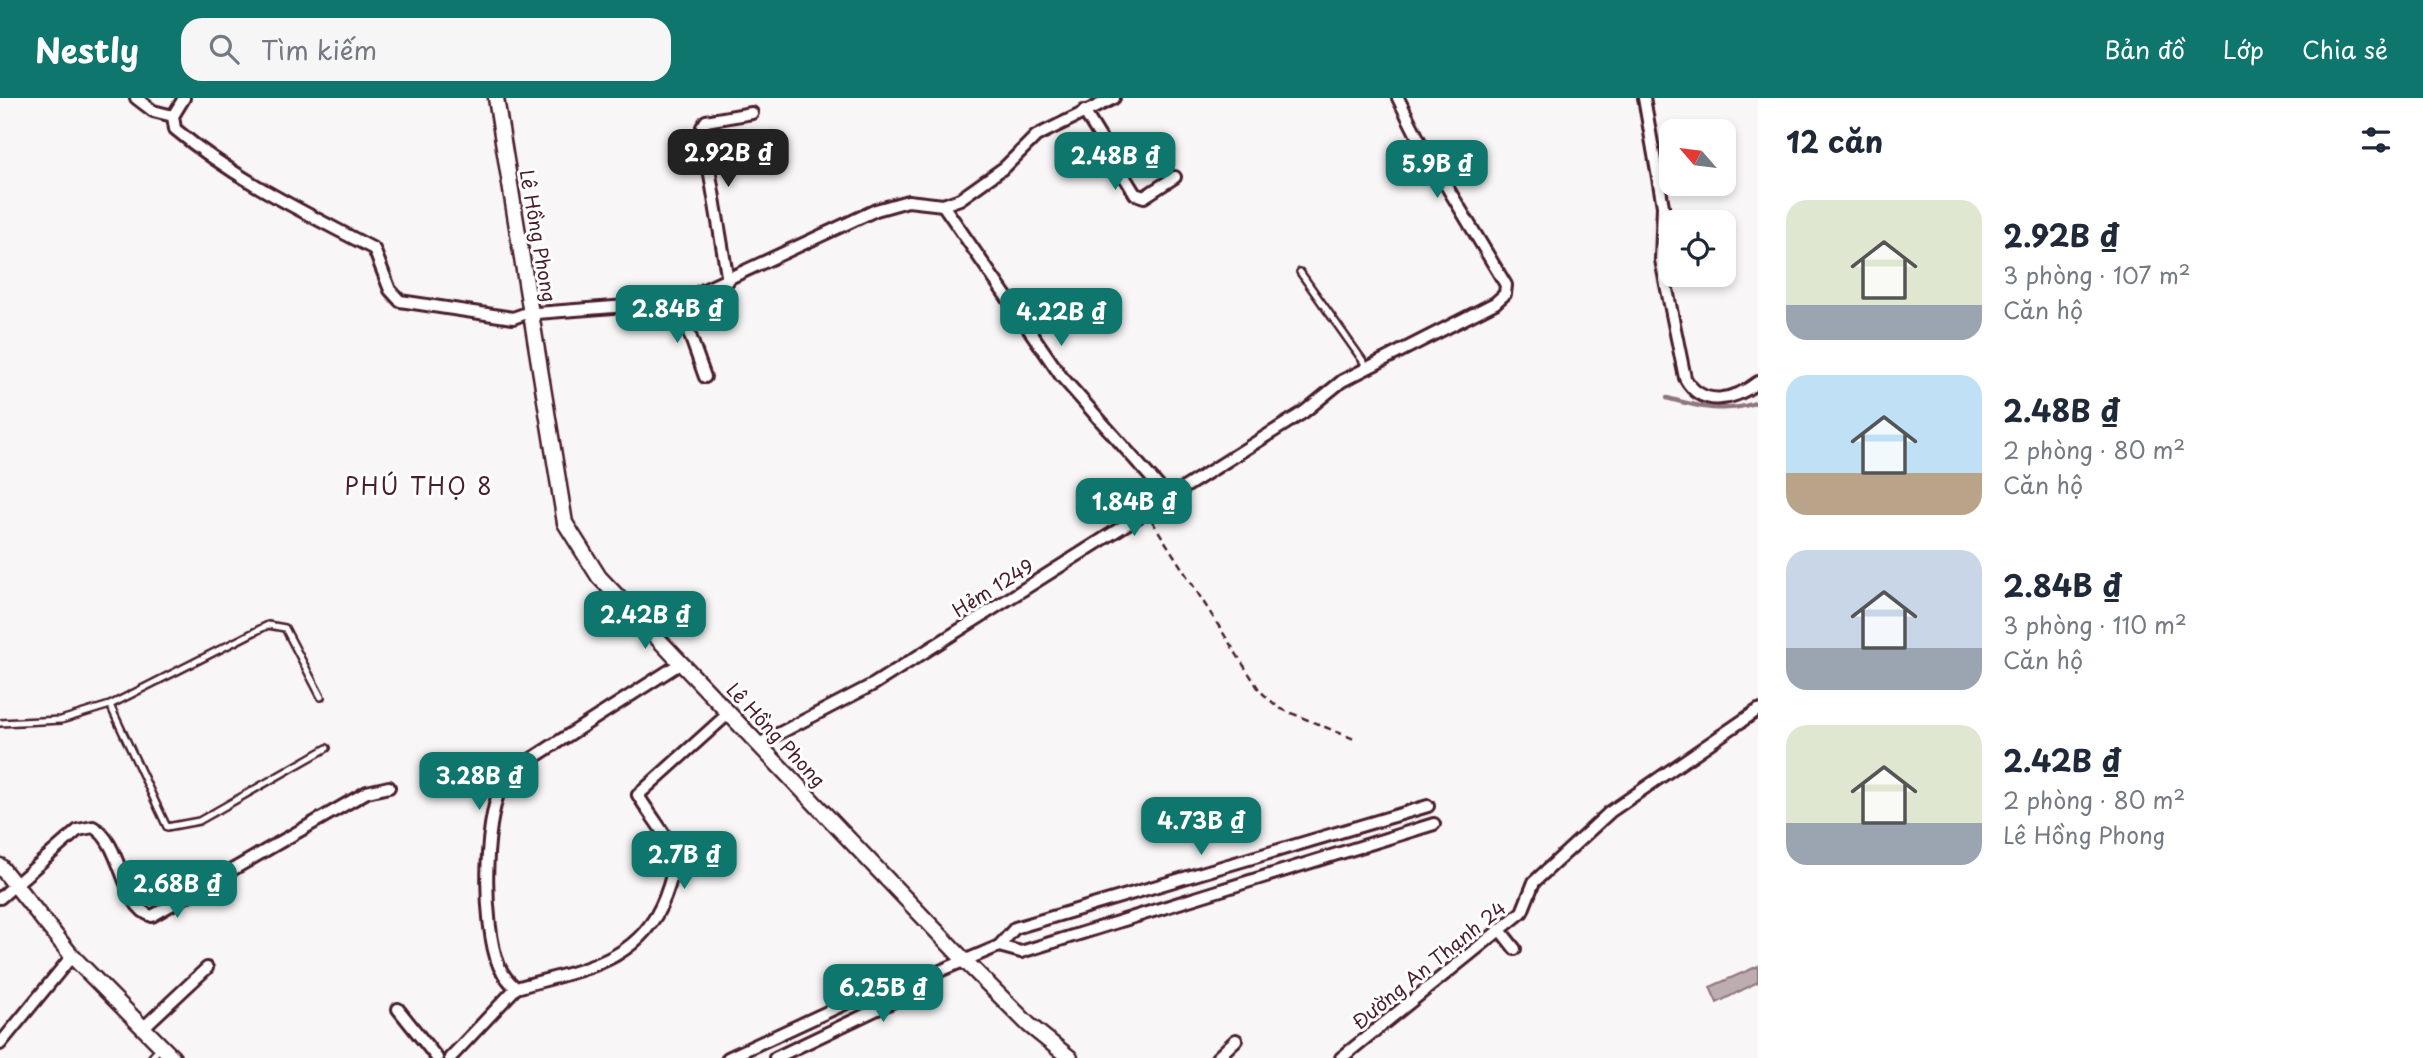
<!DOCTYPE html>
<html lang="vi">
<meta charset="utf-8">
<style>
:root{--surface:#fff;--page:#f6f6f7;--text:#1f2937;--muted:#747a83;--accent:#0f766e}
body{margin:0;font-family:"Playpen Sans",sans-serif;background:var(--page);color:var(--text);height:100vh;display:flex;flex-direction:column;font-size:26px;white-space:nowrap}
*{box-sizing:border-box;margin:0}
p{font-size:23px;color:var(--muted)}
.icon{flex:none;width:38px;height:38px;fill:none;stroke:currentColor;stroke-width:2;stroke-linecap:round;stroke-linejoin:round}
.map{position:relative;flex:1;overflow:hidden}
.panel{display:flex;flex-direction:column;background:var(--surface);width:665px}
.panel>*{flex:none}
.needle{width:46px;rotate:298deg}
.fabs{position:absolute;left:1659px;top:21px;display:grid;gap:14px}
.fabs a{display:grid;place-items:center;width:77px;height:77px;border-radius:14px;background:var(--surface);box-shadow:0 4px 10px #0003;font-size:35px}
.price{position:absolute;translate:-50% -60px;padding:0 16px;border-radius:14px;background:var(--accent);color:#fff;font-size:23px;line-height:46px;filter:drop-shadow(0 2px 4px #0008)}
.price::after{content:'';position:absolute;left:50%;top:42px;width:21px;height:16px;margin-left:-10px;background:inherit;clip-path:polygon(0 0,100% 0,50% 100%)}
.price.selected{background:#222;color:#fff}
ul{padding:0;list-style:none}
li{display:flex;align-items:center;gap:21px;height:175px;padding:0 28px}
li span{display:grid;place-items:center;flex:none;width:196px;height:140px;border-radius:21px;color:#555}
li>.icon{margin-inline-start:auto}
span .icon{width:84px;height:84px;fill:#fffc;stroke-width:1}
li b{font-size:30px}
h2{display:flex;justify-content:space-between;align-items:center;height:84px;padding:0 28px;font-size:30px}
header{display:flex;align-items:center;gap:42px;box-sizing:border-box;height:98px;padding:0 35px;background:var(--accent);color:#fff}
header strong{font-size:33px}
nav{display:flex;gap:38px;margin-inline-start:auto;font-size:24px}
.search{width:490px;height:63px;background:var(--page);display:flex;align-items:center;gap:18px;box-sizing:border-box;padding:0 24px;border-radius:21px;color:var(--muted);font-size:26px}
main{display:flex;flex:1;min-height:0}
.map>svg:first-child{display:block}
.water{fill:#bdadb0;stroke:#8f747b;stroke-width:2}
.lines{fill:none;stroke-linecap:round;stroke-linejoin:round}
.stream{stroke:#8f747b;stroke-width:4.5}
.service-casing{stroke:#4a1f2b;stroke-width:10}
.minor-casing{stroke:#4a1f2b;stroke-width:16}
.tertiary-casing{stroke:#4a1f2b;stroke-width:19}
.path{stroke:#4a1f2b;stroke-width:2.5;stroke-dasharray:7 5;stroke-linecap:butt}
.service{stroke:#fff;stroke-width:5}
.minor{stroke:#fff;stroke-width:10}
.tertiary{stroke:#fff;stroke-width:14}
.labels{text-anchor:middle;stroke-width:6;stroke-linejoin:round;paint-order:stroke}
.street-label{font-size:19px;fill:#4a1f2b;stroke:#fff}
.quarter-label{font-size:23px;letter-spacing:2px;fill:#4a1f2b;stroke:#fff}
</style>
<header>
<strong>Nestly</strong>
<div class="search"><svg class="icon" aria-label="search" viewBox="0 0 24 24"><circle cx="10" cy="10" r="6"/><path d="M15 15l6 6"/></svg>Tìm kiếm</div>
<nav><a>Bản đồ</a><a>Lớp</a><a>Chia sẻ</a></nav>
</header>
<main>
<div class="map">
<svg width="1758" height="960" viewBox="0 0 1758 960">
<rect width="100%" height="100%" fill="#f8f6f7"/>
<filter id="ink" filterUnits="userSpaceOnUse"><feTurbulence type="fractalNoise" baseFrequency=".0143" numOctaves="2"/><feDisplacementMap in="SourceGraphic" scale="14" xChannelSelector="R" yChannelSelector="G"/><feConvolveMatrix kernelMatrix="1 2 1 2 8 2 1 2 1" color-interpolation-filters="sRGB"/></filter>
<g filter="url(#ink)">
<path class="water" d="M 1758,868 L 1758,884 L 1717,905 L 1710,889 Z"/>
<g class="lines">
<path class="stream" d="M 1667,300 C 1700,309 1725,316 1758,304"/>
<defs>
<g id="service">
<path d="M 1300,174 L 1368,270"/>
<path d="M 110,607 L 167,729 L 199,723 L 327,650"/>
<path d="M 0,625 L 61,622 L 110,607 L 268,527 L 285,530 L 321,599"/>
<path d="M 151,960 L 159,951"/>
</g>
<g id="minor">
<path d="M 136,0 L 153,13 L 173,18"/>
<path d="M 184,0 L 173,18 L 175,31 C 236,82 304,114 374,151 L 390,192 L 400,203 L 513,220 L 524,216 L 678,204 L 876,112 L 908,103 L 943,107 L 960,101 L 1005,69 L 1036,38 L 1114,0"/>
<path d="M 1644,0 L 1663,108 L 1661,162 L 1685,280 C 1702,311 1735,302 1758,284"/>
<path d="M 1084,13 L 1135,96 L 1144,99 L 1175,79"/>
<path d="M 943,107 L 1061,278 L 1169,400"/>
<path d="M 728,183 L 702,29 L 706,23 L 752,15"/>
<path d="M 678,204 L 705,279"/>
<path d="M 757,647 L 874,586 L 1304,314 L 1342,283 L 1495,205 L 1505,196 L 1506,187 L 1420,44 L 1398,0"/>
<path d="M 0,800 L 78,732 L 93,729 C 122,744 122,810 152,818 L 367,694 L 389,689"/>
<path d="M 1500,832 L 1515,851"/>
<path d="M 999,848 L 1021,854 L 1434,726"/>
<path d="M 921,881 L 999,848 L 1015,830 L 1428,708"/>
<path d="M 516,890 C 577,872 639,867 665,799 C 670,786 677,766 673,752 C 669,740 645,710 638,697 L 729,615"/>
<path d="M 398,911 L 437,960"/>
<path d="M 143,930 L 207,870"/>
<path d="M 0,946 L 72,858"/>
<path d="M 450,960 L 516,890 C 509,884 503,877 499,868 C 482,828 482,710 508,676 L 681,565"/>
<path d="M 728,960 L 905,878 L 921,881 L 911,895 L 775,960"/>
<path d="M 1217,960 L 1236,942"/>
<path d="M 1341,960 L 1522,814 L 1534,784 L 1610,714 L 1758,612"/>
</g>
<g id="tertiary">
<path d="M 496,0 L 565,425 L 599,479 L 964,862 L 1029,927 L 1070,960"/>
<path d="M 0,768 L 72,858 L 173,960"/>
</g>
</defs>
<use href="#service" class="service-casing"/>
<use href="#minor" class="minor-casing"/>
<use href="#tertiary" class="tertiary-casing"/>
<path class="path" d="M 1152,423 L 1260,593 L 1279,610 L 1354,641"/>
<use href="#service" class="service"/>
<use href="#minor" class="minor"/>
<use href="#tertiary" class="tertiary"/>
</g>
</g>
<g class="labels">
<g class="street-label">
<text transform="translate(538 138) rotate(80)" y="7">Lê Hồng Phong</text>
<text transform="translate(993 490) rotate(-32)" y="7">Hẻm 1249</text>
<text transform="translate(776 637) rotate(47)" y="7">Lê Hồng Phong</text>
<text transform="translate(1429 867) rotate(-39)" y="7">Đường An Thạnh 24</text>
</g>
<g class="quarter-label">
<text x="419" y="397">PHÚ THỌ 8</text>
</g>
</g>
</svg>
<div class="fabs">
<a><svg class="needle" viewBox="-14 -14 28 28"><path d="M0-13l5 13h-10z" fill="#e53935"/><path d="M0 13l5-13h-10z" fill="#747a83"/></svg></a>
<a><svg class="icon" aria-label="locate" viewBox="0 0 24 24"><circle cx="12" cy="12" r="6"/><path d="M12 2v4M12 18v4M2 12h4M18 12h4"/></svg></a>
</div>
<b class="price selected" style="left:728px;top:91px">2.92B ₫</b>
<b class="price" style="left:1115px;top:94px">2.48B ₫</b>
<b class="price" style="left:1437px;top:102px">5.9B ₫</b>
<b class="price" style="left:677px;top:247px">2.84B ₫</b>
<b class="price" style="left:1061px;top:250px">4.22B ₫</b>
<b class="price" style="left:1134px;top:440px">1.84B ₫</b>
<b class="price" style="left:645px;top:553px">2.42B ₫</b>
<b class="price" style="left:479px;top:714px">3.28B ₫</b>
<b class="price" style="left:1201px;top:759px">4.73B ₫</b>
<b class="price" style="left:684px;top:793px">2.7B ₫</b>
<b class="price" style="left:177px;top:822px">2.68B ₫</b>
<b class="price" style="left:883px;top:926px">6.25B ₫</b>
</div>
<section class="panel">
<h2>12 căn<svg class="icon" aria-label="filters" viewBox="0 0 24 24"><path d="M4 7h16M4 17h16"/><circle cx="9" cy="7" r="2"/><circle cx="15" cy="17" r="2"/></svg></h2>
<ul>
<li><span style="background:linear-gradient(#dfe7d0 75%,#9aa5b1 0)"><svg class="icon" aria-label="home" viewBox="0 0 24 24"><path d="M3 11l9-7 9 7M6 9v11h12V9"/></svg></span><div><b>2.92B ₫</b><p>3 phòng · 107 m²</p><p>Căn hộ</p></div></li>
<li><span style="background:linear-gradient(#bfe0f5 70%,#b9a48a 0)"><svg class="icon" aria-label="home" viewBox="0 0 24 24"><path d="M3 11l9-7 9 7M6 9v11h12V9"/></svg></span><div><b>2.48B ₫</b><p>2 phòng · 80 m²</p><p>Căn hộ</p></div></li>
<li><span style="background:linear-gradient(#c9d6e8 70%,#9aa5b1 0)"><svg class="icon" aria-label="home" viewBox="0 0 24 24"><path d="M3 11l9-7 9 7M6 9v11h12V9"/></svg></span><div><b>2.84B ₫</b><p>3 phòng · 110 m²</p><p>Căn hộ</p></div></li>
<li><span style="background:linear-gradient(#dfe7d0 70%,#9aa5b1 0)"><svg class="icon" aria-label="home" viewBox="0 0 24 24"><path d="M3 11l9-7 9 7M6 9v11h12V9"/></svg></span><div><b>2.42B ₫</b><p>2 phòng · 80 m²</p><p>Lê Hồng Phong</p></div></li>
</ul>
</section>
</main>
